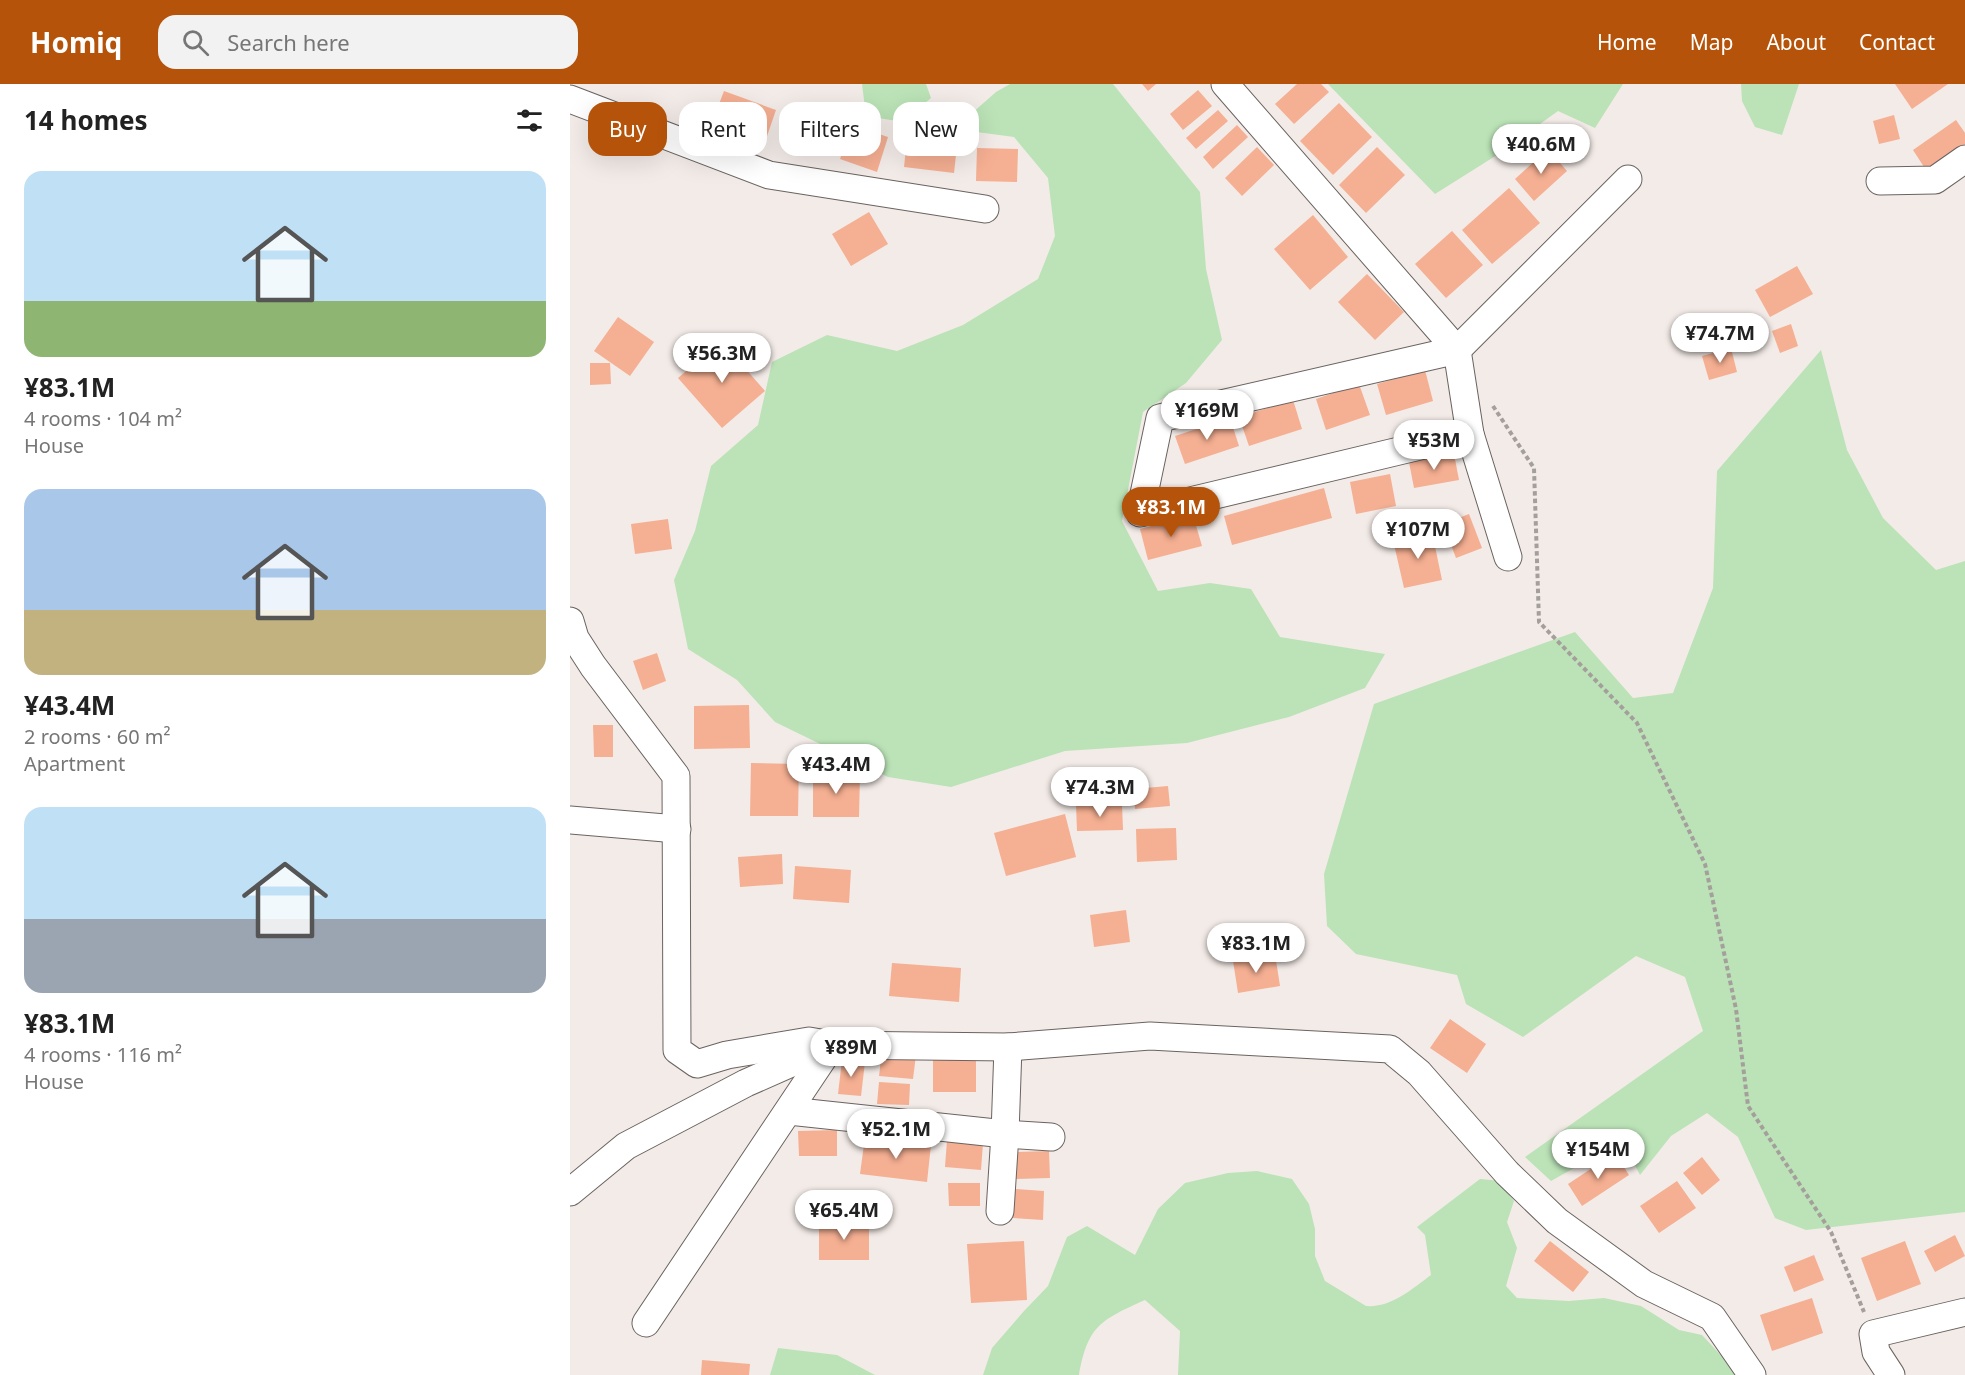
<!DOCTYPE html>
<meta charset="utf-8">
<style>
:root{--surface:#fff;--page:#f2f2f2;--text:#222;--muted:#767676;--accent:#b45309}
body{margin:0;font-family:"Noto Sans",sans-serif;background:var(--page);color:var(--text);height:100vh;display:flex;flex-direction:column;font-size:22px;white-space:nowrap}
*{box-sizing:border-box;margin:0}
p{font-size:20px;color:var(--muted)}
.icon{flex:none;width:33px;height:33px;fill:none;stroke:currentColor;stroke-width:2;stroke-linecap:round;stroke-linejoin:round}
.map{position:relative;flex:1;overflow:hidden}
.panel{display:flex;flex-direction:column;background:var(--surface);width:570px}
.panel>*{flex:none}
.banner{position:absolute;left:18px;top:18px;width:570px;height:54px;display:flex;gap:12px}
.price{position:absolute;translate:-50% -51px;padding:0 14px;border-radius:21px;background:#fff;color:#222;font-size:20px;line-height:39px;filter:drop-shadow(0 2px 3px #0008)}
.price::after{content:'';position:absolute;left:50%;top:36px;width:18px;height:14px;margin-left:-9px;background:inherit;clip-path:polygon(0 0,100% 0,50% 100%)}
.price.selected{background:var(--accent);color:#fff}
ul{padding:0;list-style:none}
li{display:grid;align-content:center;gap:12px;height:318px;padding:0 24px}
li span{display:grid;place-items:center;height:186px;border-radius:18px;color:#555}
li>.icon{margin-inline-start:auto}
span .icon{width:108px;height:108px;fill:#fffc;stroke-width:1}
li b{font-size:26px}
h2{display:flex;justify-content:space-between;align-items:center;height:72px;padding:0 24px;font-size:26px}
.pill{padding:0 21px;border-radius:18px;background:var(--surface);box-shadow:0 6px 24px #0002;font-size:21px;line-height:54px}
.pill.selected{background:var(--accent);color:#fff}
header{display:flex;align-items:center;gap:36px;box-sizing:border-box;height:84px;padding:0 30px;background:var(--accent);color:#fff}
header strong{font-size:28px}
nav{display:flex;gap:33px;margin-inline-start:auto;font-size:21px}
.search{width:420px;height:54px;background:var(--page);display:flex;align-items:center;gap:15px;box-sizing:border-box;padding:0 21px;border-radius:18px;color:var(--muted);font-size:22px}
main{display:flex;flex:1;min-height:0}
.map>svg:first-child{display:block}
.green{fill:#bbe3b7}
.building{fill:#f5af92}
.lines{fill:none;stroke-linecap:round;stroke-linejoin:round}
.minor-casing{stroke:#6a6360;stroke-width:29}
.path{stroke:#a59f9c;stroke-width:4;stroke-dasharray:4.5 3;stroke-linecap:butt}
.minor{stroke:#fff;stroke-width:27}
</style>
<header>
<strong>Homiq</strong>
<div class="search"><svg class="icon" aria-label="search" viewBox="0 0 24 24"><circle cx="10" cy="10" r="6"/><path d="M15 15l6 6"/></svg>Search here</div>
<nav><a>Home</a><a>Map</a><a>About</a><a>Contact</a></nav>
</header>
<main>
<section class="panel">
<h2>14 homes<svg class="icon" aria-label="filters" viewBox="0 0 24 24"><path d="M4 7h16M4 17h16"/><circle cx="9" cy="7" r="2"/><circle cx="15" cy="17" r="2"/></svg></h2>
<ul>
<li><span style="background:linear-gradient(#bfe0f5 70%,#8fb573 0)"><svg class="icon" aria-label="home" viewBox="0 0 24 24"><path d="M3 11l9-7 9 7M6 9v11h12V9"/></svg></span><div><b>¥83.1M</b><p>4 rooms · 104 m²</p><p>House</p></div></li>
<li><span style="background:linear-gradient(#a9c7e8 65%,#c2b280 0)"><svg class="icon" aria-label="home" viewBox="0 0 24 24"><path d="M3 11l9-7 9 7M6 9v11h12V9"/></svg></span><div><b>¥43.4M</b><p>2 rooms · 60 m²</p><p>Apartment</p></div></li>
<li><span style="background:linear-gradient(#bfe0f5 60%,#9aa5b1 0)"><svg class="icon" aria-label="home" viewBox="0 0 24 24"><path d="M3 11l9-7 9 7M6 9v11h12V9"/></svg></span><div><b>¥83.1M</b><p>4 rooms · 116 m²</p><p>House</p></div></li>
</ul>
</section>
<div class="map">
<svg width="1395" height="1291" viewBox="0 0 1395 1291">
<rect width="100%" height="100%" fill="#f3ebe7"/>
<g class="green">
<path d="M 292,0 L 356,0 L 361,14 L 333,38 L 296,32 Z"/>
<path d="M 440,0 L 543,0 L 630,108 L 636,185 L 652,256 L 616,299 L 573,328 L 552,437 L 588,507 L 640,499 L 681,505 L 710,553 L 815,570 L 795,604 L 719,633 L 617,659 L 495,667 L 381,703 L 318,693 L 205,638 L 167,596 L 118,565 L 104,496 L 125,447 L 141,382 L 188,341 L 202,278 L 257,251 L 327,267 L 393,241 L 468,195 L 485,152 L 478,94 L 444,53 L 384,45 L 426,8 Z"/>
<path d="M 758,0 L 1053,0 L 1025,44 L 988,27 L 927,71 L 865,110 Z"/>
<path d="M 1171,0 L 1229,0 L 1212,51 L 1185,43 L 1172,17 Z"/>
<path d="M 1251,266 L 1277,366 L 1313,434 L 1366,486 L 1395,477 L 1395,1128 L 1236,1146 L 1205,1134 L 1168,1053 L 1137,1029 L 1101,1052 L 1070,1091 L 1052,1057 L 981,1097 L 955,1073 L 1133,947 L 1115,893 L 1066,872 L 953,953 L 896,920 L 887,891 L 786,870 L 757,842 L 754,790 L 804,620 L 1005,548 L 1063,614 L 1103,609 L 1143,504 L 1147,387 Z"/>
<path d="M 687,1087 L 722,1095 L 739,1120 L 745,1145 L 745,1172 L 755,1197 L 796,1222 C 821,1224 842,1205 861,1191 L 855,1151 L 847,1143 L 910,1095 L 931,1097 L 944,1117 L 937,1138 L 947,1164 L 936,1202 L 947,1214 L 999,1217 L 1034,1214 L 1071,1222 L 1109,1246 L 1132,1251 L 1160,1281 L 1166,1291 L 608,1291 L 610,1247 L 575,1216 C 531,1236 518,1241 509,1291 L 413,1291 L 422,1264 L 454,1227 L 478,1202 L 497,1153 L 517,1142 L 565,1171 L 588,1125 L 615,1099 L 658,1089 Z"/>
<path d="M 208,1264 L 267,1271 L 305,1291 L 200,1291 Z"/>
</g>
<g class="building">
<path d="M 572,0 L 586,0 L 578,7 Z"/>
<path d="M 727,0 L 751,0 L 759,8 L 724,40 L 705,20 Z"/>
<path d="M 1325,0 L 1378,0 L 1342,25 Z"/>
<path d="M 628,6 L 642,22 L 613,46 L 600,30 Z"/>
<path d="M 154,7 L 206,26 L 197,52 L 144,33 Z"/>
<path d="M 769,19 L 802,53 L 763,91 L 730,57 Z"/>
<path d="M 648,26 L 658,37 L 626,65 L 616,54 Z"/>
<path d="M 1324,31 L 1330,55 L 1309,60 L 1303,37 Z"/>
<path d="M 1386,36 L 1395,49 L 1395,60 L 1356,86 L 1343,66 Z"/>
<path d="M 282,41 L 318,53 L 307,88 L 270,75 Z"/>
<path d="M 667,41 L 678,53 L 643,85 L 633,73 Z"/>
<path d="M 337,55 L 387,62 L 384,89 L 334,83 Z"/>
<path d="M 687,63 L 704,81 L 672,112 L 655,94 Z"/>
<path d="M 807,63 L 835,91 L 796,129 L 769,101 Z"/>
<path d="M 407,64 L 448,65 L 447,98 L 406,97 Z"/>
<path d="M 978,65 L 997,87 L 964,117 L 945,95 Z"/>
<path d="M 939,104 L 970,139 L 922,180 L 892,146 Z"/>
<path d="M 299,128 L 318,160 L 281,182 L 262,150 Z"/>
<path d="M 743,131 L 778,173 L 740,206 L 704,165 Z"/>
<path d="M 882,147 L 913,181 L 876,214 L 845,180 Z"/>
<path d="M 1227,182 L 1243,210 L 1200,233 L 1185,206 Z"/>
<path d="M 797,190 L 834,228 L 805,256 L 768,218 Z"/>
<path d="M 48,233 L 84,258 L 60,292 L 24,267 Z"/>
<path d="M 1221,240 L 1228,262 L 1210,269 L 1202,247 Z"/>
<path d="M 151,257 L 195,307 L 152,344 L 108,294 Z"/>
<path d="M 1161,264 L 1167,288 L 1139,296 L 1132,272 Z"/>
<path d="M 20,279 L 40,279 L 41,300 L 20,301 Z"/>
<path d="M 855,286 L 863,317 L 816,331 L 807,300 Z"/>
<path d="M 789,300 L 800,331 L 756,346 L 746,315 Z"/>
<path d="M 723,316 L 732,345 L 679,362 L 669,333 Z"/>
<path d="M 660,334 L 669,362 L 615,380 L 605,352 Z"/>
<path d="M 884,370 L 889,396 L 844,404 L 839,378 Z"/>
<path d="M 820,390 L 826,422 L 786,430 L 780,398 Z"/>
<path d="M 754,404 L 762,434 L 662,461 L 654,432 Z"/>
<path d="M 899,430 L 912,464 L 886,474 L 873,440 Z"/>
<path d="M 623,431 L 632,462 L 578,476 L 570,445 Z"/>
<path d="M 98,435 L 102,465 L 65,470 L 61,440 Z"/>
<path d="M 862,448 L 872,496 L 834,504 L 823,456 Z"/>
<path d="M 87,569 L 96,597 L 73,606 L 63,577 Z"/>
<path d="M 179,621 L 180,664 L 124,665 L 124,622 Z"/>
<path d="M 23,641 L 43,641 L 43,673 L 24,673 Z"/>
<path d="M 181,679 L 229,680 L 228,732 L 180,732 Z"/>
<path d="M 243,688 L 290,689 L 289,733 L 243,733 Z"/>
<path d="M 598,702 L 600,722 L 565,725 L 564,705 Z"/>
<path d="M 552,720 L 553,746 L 507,747 L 506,721 Z"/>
<path d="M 495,730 L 506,773 L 436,792 L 424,749 Z"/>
<path d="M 606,744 L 607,776 L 567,778 L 566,745 Z"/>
<path d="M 212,770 L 213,800 L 170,803 L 168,773 Z"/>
<path d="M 225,782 L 281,786 L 279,819 L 223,815 Z"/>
<path d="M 556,826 L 560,858 L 524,863 L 520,831 Z"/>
<path d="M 705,870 L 710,902 L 668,909 L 663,877 Z"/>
<path d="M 322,879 L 391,884 L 389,918 L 319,912 Z"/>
<path d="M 880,935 L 916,960 L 897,989 L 860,964 Z"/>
<path d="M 312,967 L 346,971 L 343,995 L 309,992 Z"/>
<rect x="363" y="973" width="43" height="35"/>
<path d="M 272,976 L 295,978 L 291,1012 L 268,1010 Z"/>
<path d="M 309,998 L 340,1000 L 339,1021 L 307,1020 Z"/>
<path d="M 267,1046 L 267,1072 L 229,1072 L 228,1047 Z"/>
<path d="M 295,1053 L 361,1061 L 357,1098 L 290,1090 Z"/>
<path d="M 377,1056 L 413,1059 L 411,1086 L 375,1083 Z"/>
<path d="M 479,1067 L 480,1094 L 446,1095 L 445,1068 Z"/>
<path d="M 1045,1069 L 1059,1091 L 1012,1122 L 998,1100 Z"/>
<path d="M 1132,1073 L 1150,1096 L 1132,1111 L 1113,1089 Z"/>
<path d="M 1107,1097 L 1126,1124 L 1089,1149 L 1070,1122 Z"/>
<path d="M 378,1099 L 410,1099 L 410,1122 L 379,1122 Z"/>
<path d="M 445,1105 L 474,1107 L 473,1136 L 443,1134 Z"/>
<path d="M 299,1137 L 299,1176 L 249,1176 L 249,1138 Z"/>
<path d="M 1385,1151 L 1395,1172 L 1365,1188 L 1354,1167 Z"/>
<path d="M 454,1157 L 457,1216 L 401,1219 L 397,1160 Z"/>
<path d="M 980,1157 L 1019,1188 L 1003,1208 L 964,1177 Z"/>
<path d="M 1335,1157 L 1351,1200 L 1307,1217 L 1291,1174 Z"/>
<path d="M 1244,1171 L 1254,1196 L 1224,1208 L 1214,1183 Z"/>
<path d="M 1242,1214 L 1253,1249 L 1202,1267 L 1190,1231 Z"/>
<path d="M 132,1276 L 180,1280 L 179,1291 L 131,1291 Z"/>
</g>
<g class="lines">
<defs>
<g id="minor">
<path d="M 655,0 L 887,266 L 900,350 L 938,473"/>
<path d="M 0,15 L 199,91 L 415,125"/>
<path d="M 1310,97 L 1365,96 L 1395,75"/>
<path d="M 900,350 L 570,429 L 590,334 L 887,266 L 1058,95"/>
<path d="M 0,537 L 5,554 L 23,582 L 106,692 L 107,966 L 127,980 L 157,971 L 239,957 L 262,961 L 438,963 L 580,952 L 820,965 L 849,989 L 937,1089 L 987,1137 L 1074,1200 L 1142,1233 L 1182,1291"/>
<path d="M 0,736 L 107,745"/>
<path d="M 219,1027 L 435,1050 L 481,1053"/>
<path d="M 0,1108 L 56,1062 L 176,999 L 253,965"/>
<path d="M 430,1127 L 435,1050 L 438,963"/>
<path d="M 76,1239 L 262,961"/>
<path d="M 1321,1291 L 1306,1268 L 1303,1250 L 1395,1228"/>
</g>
</defs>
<use href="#minor" class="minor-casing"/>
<path class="path" d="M 923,322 L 964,384 L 969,538 L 1067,639 L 1135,780 L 1166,925 L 1178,1022 L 1261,1148 L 1294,1228"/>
<use href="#minor" class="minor"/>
</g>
</svg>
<b class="price" style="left:971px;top:91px">¥40.6M</b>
<b class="price" style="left:1150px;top:280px">¥74.7M</b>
<b class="price" style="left:152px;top:300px">¥56.3M</b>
<b class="price" style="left:637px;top:357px">¥169M</b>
<b class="price" style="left:864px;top:387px">¥53M</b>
<b class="price selected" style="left:601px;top:454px">¥83.1M</b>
<b class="price" style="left:848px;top:476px">¥107M</b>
<b class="price" style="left:266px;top:711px">¥43.4M</b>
<b class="price" style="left:530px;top:734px">¥74.3M</b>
<b class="price" style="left:686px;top:890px">¥83.1M</b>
<b class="price" style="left:281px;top:994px">¥89M</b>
<b class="price" style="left:326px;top:1076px">¥52.1M</b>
<b class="price" style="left:1028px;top:1096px">¥154M</b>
<b class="price" style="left:274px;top:1157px">¥65.4M</b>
<div class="banner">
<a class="pill selected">Buy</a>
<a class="pill">Rent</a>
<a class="pill">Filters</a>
<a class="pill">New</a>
</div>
</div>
</main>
